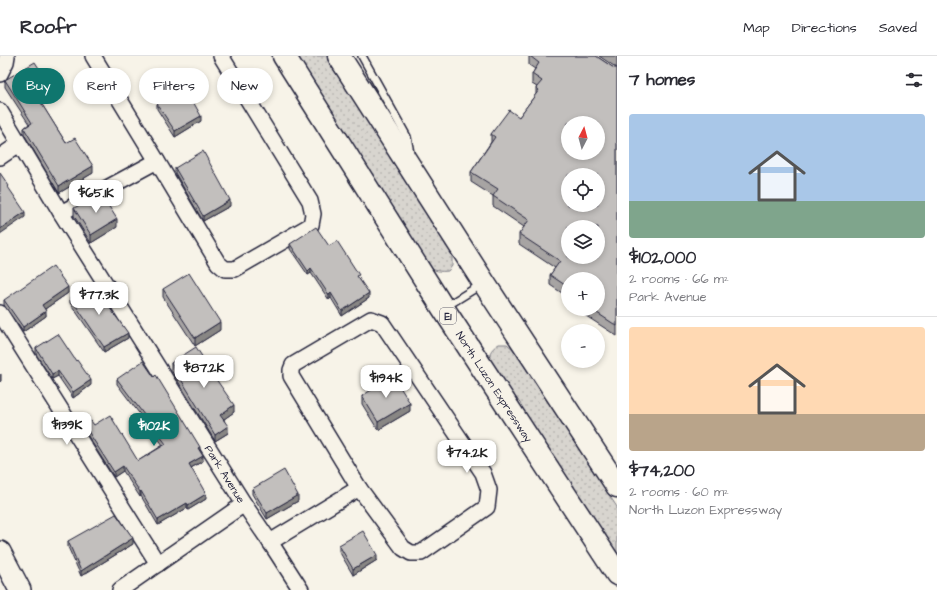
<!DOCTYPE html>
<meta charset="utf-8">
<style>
:root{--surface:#fff;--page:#f2f2f3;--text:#2b2b33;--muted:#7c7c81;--line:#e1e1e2;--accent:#0f766e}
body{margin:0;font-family:"Architects Daughter",sans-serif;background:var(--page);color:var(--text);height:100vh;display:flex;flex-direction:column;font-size:15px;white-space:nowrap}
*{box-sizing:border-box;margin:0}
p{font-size:13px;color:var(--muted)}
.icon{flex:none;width:22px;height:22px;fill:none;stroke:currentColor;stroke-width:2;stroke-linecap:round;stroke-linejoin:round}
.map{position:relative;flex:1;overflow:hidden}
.panel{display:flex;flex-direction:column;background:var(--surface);width:320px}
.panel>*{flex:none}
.top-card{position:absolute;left:12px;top:12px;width:380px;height:36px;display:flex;gap:8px}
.needle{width:26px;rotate:6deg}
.buttons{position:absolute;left:561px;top:60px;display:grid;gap:8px}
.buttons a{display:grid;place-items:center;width:44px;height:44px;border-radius:50%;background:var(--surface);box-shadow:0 2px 6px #0003;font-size:20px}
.price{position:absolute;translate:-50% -34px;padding:0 9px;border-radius:8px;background:#fff;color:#222;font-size:13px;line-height:26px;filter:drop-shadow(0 1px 2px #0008)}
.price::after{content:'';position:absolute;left:50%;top:24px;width:12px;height:9px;margin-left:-6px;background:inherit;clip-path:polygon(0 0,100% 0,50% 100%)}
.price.on{background:var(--accent);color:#fff}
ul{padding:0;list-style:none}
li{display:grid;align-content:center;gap:8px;height:212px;padding:0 12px}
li+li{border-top:1px solid var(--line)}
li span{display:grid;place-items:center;height:124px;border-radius:4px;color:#555}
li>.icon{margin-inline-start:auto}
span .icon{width:72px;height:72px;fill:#fffc;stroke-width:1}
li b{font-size:17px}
h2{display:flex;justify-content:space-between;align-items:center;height:48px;padding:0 12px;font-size:17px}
.tag{padding:0 14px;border-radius:18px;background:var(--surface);box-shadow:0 2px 6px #0003;font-size:14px;line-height:36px}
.tag.on{background:var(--accent);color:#fff}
header{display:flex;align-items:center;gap:24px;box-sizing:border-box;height:56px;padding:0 20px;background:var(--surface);border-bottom:1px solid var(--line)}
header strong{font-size:19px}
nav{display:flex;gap:22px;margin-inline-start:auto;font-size:14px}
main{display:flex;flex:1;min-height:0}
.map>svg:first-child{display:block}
.grass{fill:url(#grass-dots);stroke:#7d7c85}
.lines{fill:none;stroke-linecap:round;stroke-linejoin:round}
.lane-casing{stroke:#22223b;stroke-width:10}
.street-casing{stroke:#22223b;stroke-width:18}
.secondary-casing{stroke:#22223b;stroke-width:24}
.highway-casing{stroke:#22223b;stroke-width:25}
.lane{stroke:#f7f3e8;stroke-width:7}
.street{stroke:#f7f3e8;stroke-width:15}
.secondary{stroke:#f7f3e8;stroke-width:21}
.highway{stroke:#f7f3e8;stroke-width:22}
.wall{fill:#a7a4a3;stroke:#22223b}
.shaded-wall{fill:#888684;stroke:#22223b}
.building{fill:#c2bfbd;stroke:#22223b;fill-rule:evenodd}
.labels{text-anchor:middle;stroke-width:3.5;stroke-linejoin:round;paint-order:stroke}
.shield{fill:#f7f3e8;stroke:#62616f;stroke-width:1}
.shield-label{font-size:10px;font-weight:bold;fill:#22223b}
.street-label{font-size:11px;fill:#22223b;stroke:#f7f3e8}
</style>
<header>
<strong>Roofr</strong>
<nav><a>Map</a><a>Directions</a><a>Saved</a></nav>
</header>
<main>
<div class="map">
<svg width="617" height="534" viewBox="0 0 617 534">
<defs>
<pattern id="grass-dots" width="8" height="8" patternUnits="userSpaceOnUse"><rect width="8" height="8" fill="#d8d5cf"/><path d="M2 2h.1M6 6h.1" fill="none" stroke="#b9b7b3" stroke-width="1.8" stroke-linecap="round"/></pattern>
</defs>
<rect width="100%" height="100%" fill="#f7f3e8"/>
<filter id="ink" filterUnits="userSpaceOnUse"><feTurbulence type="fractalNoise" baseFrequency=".025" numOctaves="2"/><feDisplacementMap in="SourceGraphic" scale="8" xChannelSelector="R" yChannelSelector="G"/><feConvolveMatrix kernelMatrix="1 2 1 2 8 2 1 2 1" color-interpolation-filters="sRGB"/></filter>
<g filter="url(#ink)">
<g class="grass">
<path d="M 294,0 L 330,0 L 452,196 L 452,210 L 448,215 C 440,216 434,215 427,210 Z"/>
<path d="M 499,288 L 507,288 L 513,293 L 617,451 L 617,501 L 490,309 C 489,298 489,294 499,288 Z"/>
</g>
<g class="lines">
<defs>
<g id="lane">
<path d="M 362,0 L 407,81 L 410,97"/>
<path d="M 445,251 L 482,228"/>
</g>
<g id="street">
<path d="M 93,0 L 157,105 L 218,207 L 225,213 L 235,213 L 311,169 L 313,158 L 310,145 L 221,0"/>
<path d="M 0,18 L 6,6 L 7,0"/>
<path id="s1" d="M 0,55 L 61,157 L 244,448 L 270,486 L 301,534"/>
<path d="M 0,101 L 19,88"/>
<path d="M 61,157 L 157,105"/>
<path d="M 0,257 L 158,508"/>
<path d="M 371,263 L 382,267 L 483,417 L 489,434 L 487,451 L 421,497 L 411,497 L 403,492 L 359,432 L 291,320 L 291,314 L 293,309 Z"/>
<path d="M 270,486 L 359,432"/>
<path d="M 120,534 L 244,448"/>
</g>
<path id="secondary" d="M 0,496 L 20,534"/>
<g id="highway">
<path id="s2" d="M 284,0 L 443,252 L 617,518"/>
<path d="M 339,0 L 484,227 L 617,430"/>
</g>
</defs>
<use href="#lane" class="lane-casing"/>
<use href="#street" class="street-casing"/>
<use href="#secondary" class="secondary-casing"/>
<use href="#highway" class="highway-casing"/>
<use href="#lane" class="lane"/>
<use href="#street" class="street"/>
<use href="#secondary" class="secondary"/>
<use href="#highway" class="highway"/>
</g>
<g class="wall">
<path d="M 529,0 L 596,0 L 614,12 L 617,12 L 617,280 L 583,258 L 583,253 L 598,253 L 568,223 L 568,241 L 550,229 L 550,219 L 555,212 L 519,188 L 519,178 L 524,171 L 493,150 L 493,140 L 471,126 L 471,116 L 491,86 L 491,78 L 519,61 L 536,38 L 536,32 L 537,31 L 532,28 L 532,18 L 535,13 L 529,9 Z"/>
<path d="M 599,0 L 617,0 L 617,12 Z"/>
<path d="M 5,24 L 53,40 L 41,47 L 66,87 L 93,117 L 59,137 L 24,78 L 24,72 L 29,68 L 5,31 Z"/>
<path d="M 157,48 L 201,65 L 175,81 L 157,53 Z"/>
<path d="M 175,112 L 230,150 L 203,165 L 175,117 Z"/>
<path d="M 74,152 L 117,171 L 91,187 L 74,160 Z"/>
<path d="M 290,188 L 359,222 L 369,242 L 342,260 L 331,242 L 329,244 L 311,217 L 308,219 L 290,193 Z"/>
<path d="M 163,233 L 220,274 L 195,290 L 163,241 Z"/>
<path d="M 68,237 L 45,253 L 46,260 L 23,276 L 4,249 L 4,244 Z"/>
<path d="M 70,241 L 128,282 L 104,296 L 70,247 Z"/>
<path d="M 36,292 L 91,329 L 73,342 L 58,320 L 52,323 L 36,298 Z"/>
<path d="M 203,304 L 234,356 L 224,363 L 228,377 L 215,385 L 171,314 L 171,307 Z"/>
<path d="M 117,323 L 200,396 L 203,405 L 191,412 L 206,443 L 188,454 L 187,452 L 158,469 L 141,440 L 140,441 L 123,415 L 114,421 L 84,374 L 84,369 L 94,369 L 138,405 L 163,389 L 117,328 Z"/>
<path d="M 362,340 L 410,355 L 378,374 L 362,348 Z"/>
<path d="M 252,433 L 298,445 L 267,463 L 252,438 Z"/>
<path d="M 68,485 L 133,488 L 81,520 L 68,491 Z"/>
<path d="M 339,489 L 377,504 L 353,519 L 339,495 Z"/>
</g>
<g class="shaded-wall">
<path d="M 53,34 L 53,40 L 38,49 L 38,42 Z"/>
<path d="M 201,60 L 201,65 L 175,81 L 175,75 Z"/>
<path d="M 93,110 L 93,117 L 59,137 L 59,130 Z"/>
<path d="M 230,144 L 230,150 L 203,165 L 203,160 Z"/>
<path d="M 25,156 L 25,161 L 0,178 L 0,173 Z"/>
<path d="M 117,163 L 117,171 L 91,187 L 91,179 Z"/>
<path d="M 311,212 L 311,217 L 308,219 L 308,215 Z"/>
<path d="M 68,231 L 68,237 L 42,255 L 42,249 Z"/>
<path d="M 331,237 L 331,242 L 329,244 L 329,239 Z"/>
<path d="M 369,237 L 369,242 L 342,260 L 342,255 Z"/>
<path d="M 46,255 L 46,260 L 23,276 L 23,271 Z"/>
<path d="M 220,266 L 220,274 L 195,290 L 195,282 Z"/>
<path d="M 128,277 L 128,282 L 104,296 L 104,291 Z"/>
<path d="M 58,315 L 58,320 L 52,323 L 52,318 Z"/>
<path d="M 1,318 L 1,325 L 0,326 L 0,319 Z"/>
<path d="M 91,324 L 91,329 L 73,342 L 73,336 Z"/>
<path d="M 410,347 L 410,355 L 378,374 L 378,366 Z"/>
<path d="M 234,349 L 234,356 L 220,366 L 220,359 Z"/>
<path d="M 228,370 L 228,377 L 215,385 L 215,379 Z"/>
<path d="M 200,391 L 200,396 L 198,397 L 198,392 Z"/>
<path d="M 203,400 L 203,405 L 189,413 L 189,408 Z"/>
<path d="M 123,410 L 123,415 L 114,421 L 114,416 Z"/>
<path d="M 141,435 L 141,440 L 140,441 L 140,436 Z"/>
<path d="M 206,438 L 206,443 L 188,454 L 188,449 Z"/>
<path d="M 298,439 L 298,445 L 267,463 L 267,457 Z"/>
<path d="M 187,447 L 187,452 L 158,469 L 158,464 Z"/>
<path d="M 133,482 L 133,488 L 81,520 L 81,515 Z"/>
<path d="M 377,499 L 377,504 L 353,519 L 353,513 Z"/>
</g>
<g class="building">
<path d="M 530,0 L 596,0 L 614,12 L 617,12 L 617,270 L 591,253 L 598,253 L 598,223 L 568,223 L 568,231 L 550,219 L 560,205 L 519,178 L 529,164 L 493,140 L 498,133 L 471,116 L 495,81 L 491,78 L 509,54 L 519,61 L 539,34 L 536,32 L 542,25 L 532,18 L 539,7 ZM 568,67 L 598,67 L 598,97 L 568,97 ZM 568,119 L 598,119 L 598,149 L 568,149 ZM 568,171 L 598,171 L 598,201 L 568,201 Z"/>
<path d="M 35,6 L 53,34 L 38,42 L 66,87 L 75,82 L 93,110 L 59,130 L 24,72 L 32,67 L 5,24 Z"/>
<path d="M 185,31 L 201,60 L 175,75 L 157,48 Z"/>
<path d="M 203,95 L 230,144 L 203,160 L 175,112 Z"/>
<path d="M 0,117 L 9,130 L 8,131 L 25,156 L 0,173 Z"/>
<path d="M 101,138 L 117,163 L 91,179 L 74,152 Z"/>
<path d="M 316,171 L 329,190 L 337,185 L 359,219 L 357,220 L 369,237 L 342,255 L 331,237 L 329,239 L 311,212 L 308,215 L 290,188 Z"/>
<path d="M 53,210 L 68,231 L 42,249 L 46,255 L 23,271 L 4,244 Z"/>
<path d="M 189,217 L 220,266 L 195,282 L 163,233 Z"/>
<path d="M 97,230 L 109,251 L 128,277 L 104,291 L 70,241 Z"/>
<path d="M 58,278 L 76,305 L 77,304 L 91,324 L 73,336 L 58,315 L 52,318 L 36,292 Z"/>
<path d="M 196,291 L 203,302 L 202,303 L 234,349 L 220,359 L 228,370 L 215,379 L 171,307 Z"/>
<path d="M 143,305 L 154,321 L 156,319 L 200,391 L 198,392 L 203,400 L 189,408 L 206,438 L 188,449 L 187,447 L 158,464 L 141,435 L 140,436 L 123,410 L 114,416 L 84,369 L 91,365 L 94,369 L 110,359 L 138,405 L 166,388 L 117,323 Z"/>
<path d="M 393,320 L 410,347 L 378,366 L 362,340 Z"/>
<path d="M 284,414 L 298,439 L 267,457 L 252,433 Z"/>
<path d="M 116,458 L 133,482 L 81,515 L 68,485 Z"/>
<path d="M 363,475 L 377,499 L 353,513 L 339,489 Z"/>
</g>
</g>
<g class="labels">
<rect class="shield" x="440" y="252" width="16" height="16" rx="3"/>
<g class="shield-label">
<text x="448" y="264">E1</text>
</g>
<g class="street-label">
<text dy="4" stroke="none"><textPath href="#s2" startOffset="392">North Luzon Expressway</textPath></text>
<text dy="4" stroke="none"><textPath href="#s1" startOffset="427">Park Avenue</textPath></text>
</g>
</g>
</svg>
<div class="buttons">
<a><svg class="needle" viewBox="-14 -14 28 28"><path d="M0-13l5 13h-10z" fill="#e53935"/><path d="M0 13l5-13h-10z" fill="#7c7c81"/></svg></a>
<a><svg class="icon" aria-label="locate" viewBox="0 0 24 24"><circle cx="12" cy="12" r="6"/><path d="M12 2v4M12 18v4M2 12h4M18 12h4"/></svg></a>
<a><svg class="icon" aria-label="layers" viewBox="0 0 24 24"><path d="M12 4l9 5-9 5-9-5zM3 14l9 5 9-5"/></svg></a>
<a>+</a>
<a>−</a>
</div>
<b class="price" style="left:96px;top:158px">$65.1K</b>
<b class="price" style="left:99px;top:260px">$77.3K</b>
<b class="price" style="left:204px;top:333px">$87.2K</b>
<b class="price" style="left:386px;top:343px">$194K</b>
<b class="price" style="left:67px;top:390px">$139K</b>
<b class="price on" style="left:154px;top:391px">$102K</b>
<b class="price" style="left:467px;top:418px">$74.2K</b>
<div class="top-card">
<a class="tag on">Buy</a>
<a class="tag">Rent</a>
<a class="tag">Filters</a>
<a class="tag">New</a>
</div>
</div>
<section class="panel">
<h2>7 homes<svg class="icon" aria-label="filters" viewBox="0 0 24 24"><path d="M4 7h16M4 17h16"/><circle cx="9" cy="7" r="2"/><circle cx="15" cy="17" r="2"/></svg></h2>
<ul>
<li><span style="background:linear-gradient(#a9c7e8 70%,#7fa58c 0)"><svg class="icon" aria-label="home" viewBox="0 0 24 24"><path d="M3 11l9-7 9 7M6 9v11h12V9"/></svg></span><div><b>$102,000</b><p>2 rooms · 66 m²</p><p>Park Avenue</p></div></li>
<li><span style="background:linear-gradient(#ffd9b3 70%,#b9a48a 0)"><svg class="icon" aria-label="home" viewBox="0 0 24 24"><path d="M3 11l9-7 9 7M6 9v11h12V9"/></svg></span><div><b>$74,200</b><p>2 rooms · 60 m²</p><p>North Luzon Expressway</p></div></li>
</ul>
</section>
</main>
